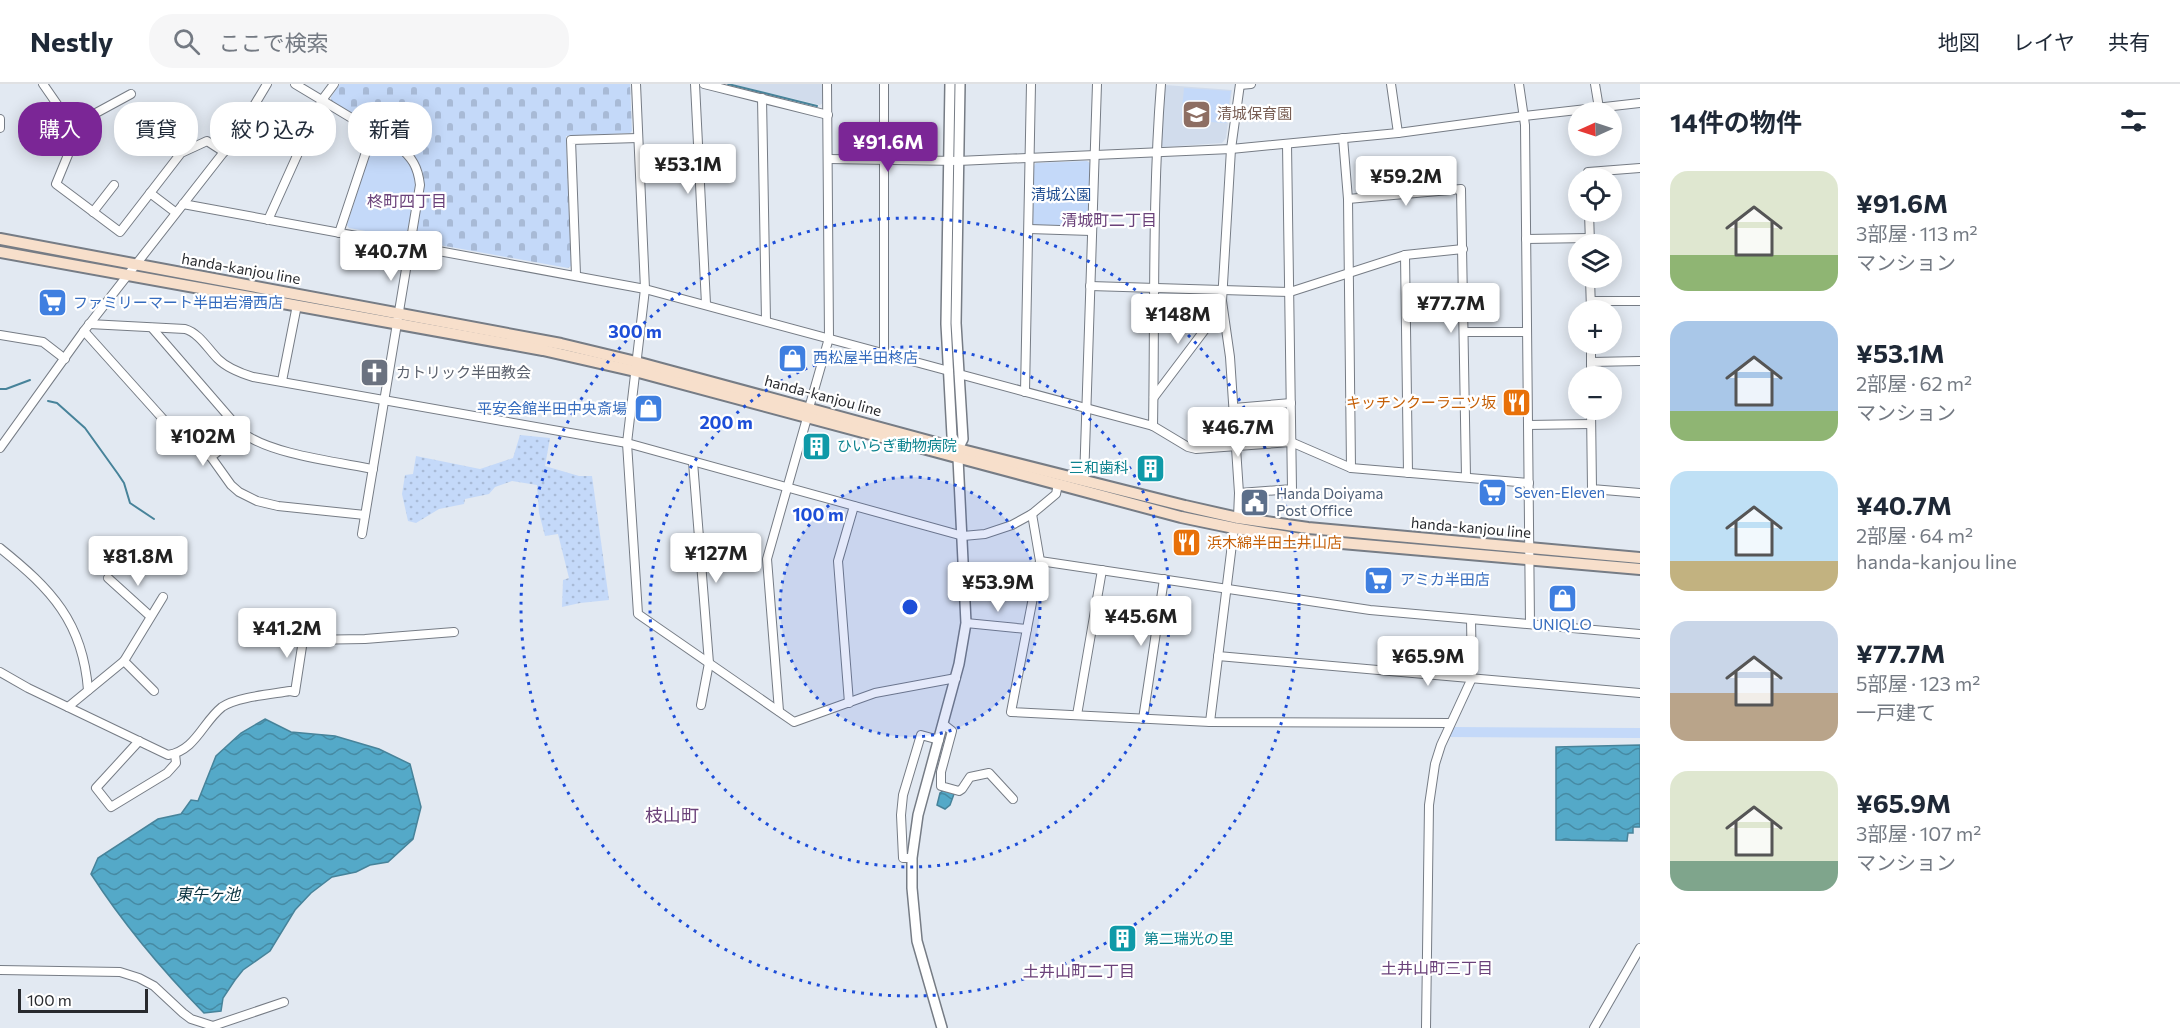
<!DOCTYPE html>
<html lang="ja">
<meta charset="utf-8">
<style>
:root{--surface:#fff;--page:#f6f6f7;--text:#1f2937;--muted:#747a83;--line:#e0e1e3;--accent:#7b2696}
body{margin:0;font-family:Commissioner,"Noto Sans JP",sans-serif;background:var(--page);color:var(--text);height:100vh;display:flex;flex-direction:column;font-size:22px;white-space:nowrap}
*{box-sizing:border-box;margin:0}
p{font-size:20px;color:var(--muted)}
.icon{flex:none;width:33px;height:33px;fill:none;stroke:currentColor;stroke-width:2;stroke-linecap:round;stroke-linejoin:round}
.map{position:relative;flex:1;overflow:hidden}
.details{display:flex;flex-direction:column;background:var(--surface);width:540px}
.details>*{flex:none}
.guide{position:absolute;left:18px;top:18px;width:570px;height:54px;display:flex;gap:12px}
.needle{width:39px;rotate:267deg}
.buttons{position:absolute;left:1568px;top:18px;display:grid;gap:12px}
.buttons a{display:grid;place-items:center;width:54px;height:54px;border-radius:50%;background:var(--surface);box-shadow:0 3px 15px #0003;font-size:30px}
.scale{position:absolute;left:18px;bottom:15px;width:130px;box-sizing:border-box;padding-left:6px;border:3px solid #282a2e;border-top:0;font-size:16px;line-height:21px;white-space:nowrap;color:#282a2e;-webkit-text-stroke:4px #fff;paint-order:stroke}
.price{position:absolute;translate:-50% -51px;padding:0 14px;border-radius:6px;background:#fff;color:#222;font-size:20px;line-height:39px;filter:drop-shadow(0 2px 3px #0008)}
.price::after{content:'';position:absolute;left:50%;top:36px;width:18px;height:14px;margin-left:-9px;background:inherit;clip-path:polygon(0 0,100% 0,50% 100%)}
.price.on{background:var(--accent);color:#fff}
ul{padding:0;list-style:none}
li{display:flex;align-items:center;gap:18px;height:150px;padding:0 30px}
li span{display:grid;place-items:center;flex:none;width:168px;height:120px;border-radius:18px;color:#555}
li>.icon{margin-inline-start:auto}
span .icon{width:72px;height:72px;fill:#fffc;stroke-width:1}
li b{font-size:26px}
h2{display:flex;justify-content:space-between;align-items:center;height:72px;padding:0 30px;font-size:26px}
.pill{padding:0 21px;border-radius:24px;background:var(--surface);box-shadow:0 3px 15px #0003;font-size:21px;line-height:54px}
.pill.on{background:var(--accent);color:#fff}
header{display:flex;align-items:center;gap:36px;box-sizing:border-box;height:84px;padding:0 30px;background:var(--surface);border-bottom:2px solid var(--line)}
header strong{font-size:28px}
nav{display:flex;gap:33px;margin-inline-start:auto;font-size:21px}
.search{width:420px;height:54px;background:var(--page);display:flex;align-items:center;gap:15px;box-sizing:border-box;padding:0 21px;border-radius:24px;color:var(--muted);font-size:22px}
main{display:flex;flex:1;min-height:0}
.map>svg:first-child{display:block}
.built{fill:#d1dcec}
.grass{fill:url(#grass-dots)}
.cemetery{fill:url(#cemetery-stones)}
.green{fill:#c4d9f9}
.water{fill:url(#water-waves);stroke:#47839a;stroke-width:1.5}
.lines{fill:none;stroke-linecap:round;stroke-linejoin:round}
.stream{stroke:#47839a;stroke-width:2}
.minor-casing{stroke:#767c85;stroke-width:10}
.tertiary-casing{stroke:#767c85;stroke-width:12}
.secondary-casing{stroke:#767c85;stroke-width:14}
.minor{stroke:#fff;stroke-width:8}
.tertiary{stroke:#fff;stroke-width:9}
.secondary{stroke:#f7dfcb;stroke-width:10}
.ring{fill:none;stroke:#1d4ed8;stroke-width:3;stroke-dasharray:3 6}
.labels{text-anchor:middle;stroke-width:4.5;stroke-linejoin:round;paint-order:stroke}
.education-label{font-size:15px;fill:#785e54;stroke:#fff;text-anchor:start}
.park-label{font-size:15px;fill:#1c4b90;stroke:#fff}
.street-label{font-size:15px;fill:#282a2e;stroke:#fff}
.shop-label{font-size:15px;fill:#366cbe;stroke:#fff;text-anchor:start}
.worship-label{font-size:15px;fill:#5b616d;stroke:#fff;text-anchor:start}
.food-label{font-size:15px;fill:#c56008;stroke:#fff;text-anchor:end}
.culture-label{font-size:15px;fill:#0d838f;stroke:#fff;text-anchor:start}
.service-label{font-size:15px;fill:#4e5e75;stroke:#fff;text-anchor:start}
.neighbourhood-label{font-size:16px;fill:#6b427a;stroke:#fff}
.water-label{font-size:16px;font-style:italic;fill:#0a3340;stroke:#fff}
.quarter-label{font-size:18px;fill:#6b427a;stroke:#fff}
.centre{fill:#1d4ed8;stroke:#fff;stroke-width:3}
.ring-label{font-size:18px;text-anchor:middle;font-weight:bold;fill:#1d4ed8;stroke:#fff;stroke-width:4.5;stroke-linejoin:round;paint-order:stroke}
</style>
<header>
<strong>Nestly</strong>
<div class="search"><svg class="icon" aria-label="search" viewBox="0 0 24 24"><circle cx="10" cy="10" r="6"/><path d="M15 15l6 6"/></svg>ここで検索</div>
<nav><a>地図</a><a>レイヤ</a><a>共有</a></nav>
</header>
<main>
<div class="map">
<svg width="1640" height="944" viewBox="0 0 1640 944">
<defs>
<pattern id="grass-dots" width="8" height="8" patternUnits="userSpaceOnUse" patternTransform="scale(1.5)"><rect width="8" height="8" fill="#c4d9f9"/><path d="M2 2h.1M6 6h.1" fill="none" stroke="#a8bad6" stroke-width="1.8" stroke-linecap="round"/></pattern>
<pattern id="cemetery-stones" width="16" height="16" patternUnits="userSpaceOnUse" patternTransform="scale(1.5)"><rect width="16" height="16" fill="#c4d9f9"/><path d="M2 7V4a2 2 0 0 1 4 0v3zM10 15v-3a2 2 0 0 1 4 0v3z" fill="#a8bad6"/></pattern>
<pattern id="water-waves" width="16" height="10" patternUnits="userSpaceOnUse" patternTransform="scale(1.5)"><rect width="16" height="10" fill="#54a9c8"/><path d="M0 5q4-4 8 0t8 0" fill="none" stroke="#468aa3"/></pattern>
</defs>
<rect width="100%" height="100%" fill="#e2e9f2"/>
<g class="built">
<path d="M 732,0 L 823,0 L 824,18 L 820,21 Z"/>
<path d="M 1165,1 L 1232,6 L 1226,54 L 1222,59 L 1163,63 L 1161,60 Z"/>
</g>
<path class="grass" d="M 520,351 L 550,354 L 545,382 L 579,392 L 592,392 L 609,516 L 580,519 L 562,523 L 563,496 L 569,494 L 558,450 L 545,452 L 539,429 L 537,401 L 512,397 L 495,403 L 489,410 L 465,415 L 464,420 L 439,425 L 416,439 L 408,437 L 402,410 L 405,391 L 413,390 L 416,372 L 480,385 L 513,374 Z"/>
<path class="cemetery" d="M 340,0 L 630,0 L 632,47 L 630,49 L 566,52 L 571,182 L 568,184 L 417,157 L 415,153 L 424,96 L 422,86 L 414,70 L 407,63 L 331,17 L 331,13 Z"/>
<g class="green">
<path d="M 1184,4 L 1231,7 L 1226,39 L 1181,36 Z"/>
<path d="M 378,55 C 387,61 398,66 406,74 C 424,93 410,129 407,151 L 404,154 L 349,144 L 347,141 L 374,56 Z"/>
<path d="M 1087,77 L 1090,79 L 1088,142 L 1085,144 L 1036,142 L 1033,140 L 1034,82 L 1036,79 Z"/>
<path d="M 1453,643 L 1640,644 L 1640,654 L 1448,653 Z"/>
</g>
<g class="water">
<path d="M 265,635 L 291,648 L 335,652 L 379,665 L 410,680 L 421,723 L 413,755 L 388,778 L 370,781 L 356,788 L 332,793 L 311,809 L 295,826 L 270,867 L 243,886 L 235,896 L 223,914 L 221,927 L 204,929 C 162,886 124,841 91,790 L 98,774 L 158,735 L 181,730 L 191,716 L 198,717 L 216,672 L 241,649 Z"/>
<path d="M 1640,661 L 1640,743 L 1633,743 L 1633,749 L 1628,749 L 1627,757 L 1556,756 L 1556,663 Z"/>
<path d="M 944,706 L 949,706 L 954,710 L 950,721 L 945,725 L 937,721 L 940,709 Z"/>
</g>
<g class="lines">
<g class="stream">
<path d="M 728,0 L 817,22"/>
<path d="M 0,305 L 6,305 L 30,296"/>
<path d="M 48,317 L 57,319 L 85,344 L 118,390 L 124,399 L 130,419 L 154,435"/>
</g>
<defs>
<g id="minor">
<path d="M 43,0 L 77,49 L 56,100 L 120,148 L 181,69 L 207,57 L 224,68"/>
<path d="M 295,0 L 398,62 C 412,73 418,83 420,101 L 362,450"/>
<path d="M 636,0 L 645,205 L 627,359 L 638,530 L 794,638 L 875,609 L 956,594"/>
<path d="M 695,0 L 706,220"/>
<path d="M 704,0 L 828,31"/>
<path d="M 1391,0 L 1398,49"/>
<path d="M 1519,0 L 1525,41 L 1530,540"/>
<path d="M 1595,0 L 1599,24"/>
<path d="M 1240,1 L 1251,0"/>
<path d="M 762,14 L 766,237"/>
<path d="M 0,35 L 0,44"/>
<path d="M 72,42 L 131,10"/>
<path d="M 1343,54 L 1348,115 L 1351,384"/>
<path d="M 828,75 L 958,77 L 1231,65 L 1398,49 L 1524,32 L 1640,19"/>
<path d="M 1588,94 L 1588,88 L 1640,84"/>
<path d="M 150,109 L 175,128"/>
<path d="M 1348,115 L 1461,105 L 1466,393"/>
<path d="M 183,120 L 645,205 L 949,287"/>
<path d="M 93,128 L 114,101"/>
<path d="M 1589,128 L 1590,160"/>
<path d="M 268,136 L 322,16 L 334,0"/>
<path d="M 1029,145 L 1091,147"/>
<path d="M 339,149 L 373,47"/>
<path d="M 1526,155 L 1590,154"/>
<path d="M 1405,171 L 1408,389"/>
<path d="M 576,191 L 571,56 L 638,54"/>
<path d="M 1590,194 L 1591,226"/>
<path d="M 1090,202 L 1290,208 L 1405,171 L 1463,165"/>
<path d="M 1591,217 L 1640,217"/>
<path d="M 89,240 L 185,245 C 199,249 208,265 218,275 C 227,284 240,289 253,293 L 627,359 L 963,452 L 985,450 L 1012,441 L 1032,430 L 1056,410 L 1058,400"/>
<path d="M 152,244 L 242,348 C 268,370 338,378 373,385"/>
<path d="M 84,247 L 181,355 L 211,373 L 231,401 L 239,408 L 257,417 L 278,422 L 365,431"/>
<path d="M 1464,248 L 1527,248"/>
<path d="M 0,251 L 43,258 L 65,275"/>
<path d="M 1591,260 L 1591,292"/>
<path d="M 884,270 L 884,0"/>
<path d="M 1591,278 L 1640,277"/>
<path d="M 959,290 L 1153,342 L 1188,363 L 1196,365 L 1291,358 L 1351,384 L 1529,399"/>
<path d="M 282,297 L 297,221"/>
<path d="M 1025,308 L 1031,0"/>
<path d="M 1154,313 L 1222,223"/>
<path d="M 809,324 L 829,254 L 827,0"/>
<path d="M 1234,324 L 1291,319"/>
<path d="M 1591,326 L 1592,405 L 1640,409"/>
<path d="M 1528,341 L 1591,340"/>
<path d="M 1153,342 C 1155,228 1152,114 1161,0"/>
<path d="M 0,364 L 84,247 L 234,55 L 267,0"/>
<path d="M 211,373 L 242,348"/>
<path d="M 693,378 L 709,579 L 701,621"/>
<path d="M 1084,397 L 1097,0"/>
<path d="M 1239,409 L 1292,405 L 1287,60"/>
<path d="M 1032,430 L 1040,477 L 1011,628 L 1210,638 L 1450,639"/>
<path d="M 1238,434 L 1239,409 L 1230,273 L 1222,217 L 1231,65 L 1240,0"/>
<path d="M 0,464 C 51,505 83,538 88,606"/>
<path d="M 1040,477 L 1370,526 L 1640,550"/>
<path d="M 108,494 L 150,532"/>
<path d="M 966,539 L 1027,545"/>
<path d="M 1218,572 L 1640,609"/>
<path d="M 124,577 L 154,607"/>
<path d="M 0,588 L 28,604 L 168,671 C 196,666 202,639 222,623 C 236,613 273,610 290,607 L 295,608 L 303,556 L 365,555 L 454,548"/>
<path d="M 849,619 L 838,477 L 854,422"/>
<path d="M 68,623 L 124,577 L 163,513"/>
<path d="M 779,627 L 767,475 L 807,334"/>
<path d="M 1077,631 L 1102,486"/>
<path d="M 1143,635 L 1164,495"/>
<path d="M 1210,638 L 1234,444"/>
<path d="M 943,640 L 952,647 L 941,688 L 941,702 L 959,707 L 962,705 L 970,693 L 989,689 L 1013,715"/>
<path d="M 139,657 L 96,704 L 111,723 L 167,689 L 176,679 L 175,670"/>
<path d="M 912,774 L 903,774 L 901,731 L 903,711 L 921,651 L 939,656"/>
<path d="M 0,886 L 120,888 L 139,894 L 154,902 L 183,929 L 191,935 L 213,942 L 284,918"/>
<path d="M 1426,944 L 1429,721 L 1435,680 L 1441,661 L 1472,594 L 1471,535"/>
<path d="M 1594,944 L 1640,864"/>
</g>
<g id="tertiary">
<path d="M 958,365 L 963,355 L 956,239 L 960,0"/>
<path d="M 942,944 L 917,857 L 912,804 L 912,774 L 918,731 L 959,580 L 966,539 L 958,374 L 958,365 L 952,352 L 946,240 L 950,0"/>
</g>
<g id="secondary">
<path d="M 0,155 L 561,260 L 636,278 L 958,365 L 1185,422 L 1238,434 L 1308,444 L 1640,474"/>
<path d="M 0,168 L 543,266 L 635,287 L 1181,433 L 1234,444 L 1307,456 L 1640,485"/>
</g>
</defs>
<use href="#minor" class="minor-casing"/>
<use href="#tertiary" class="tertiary-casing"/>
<use href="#secondary" class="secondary-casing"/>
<use href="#minor" class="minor"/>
<use href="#tertiary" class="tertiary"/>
<use href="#secondary" class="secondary"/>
</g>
<circle cx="910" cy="523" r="130" fill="#1d4ed8" fill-opacity=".12"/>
<g class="ring">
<circle cx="910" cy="523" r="130"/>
<circle cx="910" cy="523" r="260"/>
<circle cx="910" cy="523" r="389"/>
</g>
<defs>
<symbol id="school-square" viewBox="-11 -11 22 22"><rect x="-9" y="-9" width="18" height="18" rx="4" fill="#8d6e63" stroke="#fff"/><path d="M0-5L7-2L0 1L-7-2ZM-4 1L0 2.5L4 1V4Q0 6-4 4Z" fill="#fff"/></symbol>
<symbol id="supermarket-square" viewBox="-11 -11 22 22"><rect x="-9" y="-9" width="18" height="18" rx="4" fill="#3f7fe0" stroke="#fff"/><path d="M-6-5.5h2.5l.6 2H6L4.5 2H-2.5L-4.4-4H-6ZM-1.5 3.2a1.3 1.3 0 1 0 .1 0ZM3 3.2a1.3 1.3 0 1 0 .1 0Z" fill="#fff"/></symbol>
<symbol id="shop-square" viewBox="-11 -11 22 22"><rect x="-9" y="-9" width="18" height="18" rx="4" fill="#3f7fe0" stroke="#fff"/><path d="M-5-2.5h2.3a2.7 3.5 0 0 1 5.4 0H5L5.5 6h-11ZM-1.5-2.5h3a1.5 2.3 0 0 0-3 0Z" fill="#fff"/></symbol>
<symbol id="church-square" viewBox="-11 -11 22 22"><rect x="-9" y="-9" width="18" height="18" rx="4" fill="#6b7280" stroke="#fff"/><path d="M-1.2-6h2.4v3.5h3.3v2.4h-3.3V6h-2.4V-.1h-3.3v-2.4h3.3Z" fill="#fff"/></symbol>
<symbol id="restaurant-square" viewBox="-11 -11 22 22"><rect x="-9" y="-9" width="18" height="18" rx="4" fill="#e8710a" stroke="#fff"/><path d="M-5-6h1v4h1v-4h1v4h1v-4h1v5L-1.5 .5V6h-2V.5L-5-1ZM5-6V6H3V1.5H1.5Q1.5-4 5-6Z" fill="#fff"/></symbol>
<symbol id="building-square" viewBox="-11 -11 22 22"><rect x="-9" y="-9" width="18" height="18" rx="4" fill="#0f9aa8" stroke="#fff"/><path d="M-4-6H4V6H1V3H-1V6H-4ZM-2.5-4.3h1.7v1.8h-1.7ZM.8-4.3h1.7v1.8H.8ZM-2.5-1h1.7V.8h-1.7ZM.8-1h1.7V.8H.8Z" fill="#fff"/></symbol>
<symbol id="civic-square" viewBox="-11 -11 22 22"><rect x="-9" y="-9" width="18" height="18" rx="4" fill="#5c6f8a" stroke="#fff"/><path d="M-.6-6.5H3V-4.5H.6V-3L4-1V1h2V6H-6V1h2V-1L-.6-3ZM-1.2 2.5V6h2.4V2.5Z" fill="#fff"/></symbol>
</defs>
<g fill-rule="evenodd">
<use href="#school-square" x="1180" y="14" width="33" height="33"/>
<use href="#supermarket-square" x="36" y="202" width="33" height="33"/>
<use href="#shop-square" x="776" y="258" width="33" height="33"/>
<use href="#church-square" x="358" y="272" width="33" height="33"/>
<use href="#restaurant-square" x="1500" y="302" width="33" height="33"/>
<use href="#shop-square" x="632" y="308" width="33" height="33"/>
<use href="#building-square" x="800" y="346" width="33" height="33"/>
<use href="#building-square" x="1134" y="368" width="33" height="33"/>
<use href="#supermarket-square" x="1476" y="392" width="33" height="33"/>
<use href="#civic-square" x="1238" y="402" width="33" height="33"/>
<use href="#restaurant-square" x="1170" y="442" width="33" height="33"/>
<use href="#supermarket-square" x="1362" y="480" width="33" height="33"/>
<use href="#shop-square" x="1546" y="498" width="33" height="33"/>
<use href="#building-square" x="1106" y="838" width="33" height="33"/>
</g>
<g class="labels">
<g class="education-label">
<text x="1217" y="35">清城保育園</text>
</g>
<g class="park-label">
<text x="1061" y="116">清城公園</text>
</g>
<g class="street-label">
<text transform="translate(241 185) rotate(10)" y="5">handa-kanjou line</text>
<text transform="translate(823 312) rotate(15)" y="5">handa-kanjou line</text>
<text transform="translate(1471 444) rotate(5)" y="5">handa-kanjou line</text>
</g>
<g class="shop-label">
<text x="73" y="224">ファミリーマート半田岩滑西店</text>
<text x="813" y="279">西松屋半田柊店</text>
<text x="627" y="330" text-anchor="end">平安会館半田中央斎場</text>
<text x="1514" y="414">Seven-Eleven</text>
<text x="1400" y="501">アミカ半田店</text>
<text x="1562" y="546" text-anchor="middle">UNIQLO</text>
</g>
<g class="worship-label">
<text x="396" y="294">カトリック半田教会</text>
</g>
<g class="food-label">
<text x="1496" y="324">キッチンクーラ二ツ坂</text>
<text x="1207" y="464" text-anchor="start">浜木綿半田土井山店</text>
</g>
<g class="culture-label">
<text x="837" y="367">ひいらぎ動物病院</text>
<text x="1129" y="389" text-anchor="end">三和歯科</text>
<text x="1144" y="860">第二瑞光の里</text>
</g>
<g class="service-label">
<text x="1276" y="415">Handa Doiyama<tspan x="1276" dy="17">Post Office</tspan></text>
</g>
<g class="neighbourhood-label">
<text x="407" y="123">柊町四丁目</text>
<text x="1109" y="142">清城町二丁目</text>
<text x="1437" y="890">土井山町三丁目</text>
<text x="1079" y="893">土井山町二丁目</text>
</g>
<g class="water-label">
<text x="208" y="816">東午ヶ池</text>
</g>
<g class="quarter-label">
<text x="672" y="738">枝山町</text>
</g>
</g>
<circle cx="910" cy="523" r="9" class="centre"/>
<g class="ring-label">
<text x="635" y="254">300 m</text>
<text x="726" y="345">200 m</text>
<text x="818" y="437">100 m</text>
</g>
</svg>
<div class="buttons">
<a><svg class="needle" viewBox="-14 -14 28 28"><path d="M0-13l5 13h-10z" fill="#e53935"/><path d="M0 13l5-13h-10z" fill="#747a83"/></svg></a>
<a><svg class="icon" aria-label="locate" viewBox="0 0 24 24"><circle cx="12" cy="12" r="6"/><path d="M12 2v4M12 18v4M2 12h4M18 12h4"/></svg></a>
<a><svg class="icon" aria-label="layers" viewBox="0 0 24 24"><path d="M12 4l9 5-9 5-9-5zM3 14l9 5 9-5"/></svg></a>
<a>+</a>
<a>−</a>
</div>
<div class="scale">100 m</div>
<b class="price on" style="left:888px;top:89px">¥91.6M</b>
<b class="price" style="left:688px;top:111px">¥53.1M</b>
<b class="price" style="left:1406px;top:123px">¥59.2M</b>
<b class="price" style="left:391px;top:198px">¥40.7M</b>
<b class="price" style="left:1451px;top:250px">¥77.7M</b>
<b class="price" style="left:1178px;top:261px">¥148M</b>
<b class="price" style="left:1238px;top:374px">¥46.7M</b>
<b class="price" style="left:203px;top:383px">¥102M</b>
<b class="price" style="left:716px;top:500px">¥127M</b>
<b class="price" style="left:138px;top:503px">¥81.8M</b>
<b class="price" style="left:998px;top:529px">¥53.9M</b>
<b class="price" style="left:1141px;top:563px">¥45.6M</b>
<b class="price" style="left:287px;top:575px">¥41.2M</b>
<b class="price" style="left:1428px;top:603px">¥65.9M</b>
<div class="guide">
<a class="pill on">購入</a>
<a class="pill">賃貸</a>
<a class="pill">絞り込み</a>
<a class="pill">新着</a>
</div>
</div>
<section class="details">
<h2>14件の物件<svg class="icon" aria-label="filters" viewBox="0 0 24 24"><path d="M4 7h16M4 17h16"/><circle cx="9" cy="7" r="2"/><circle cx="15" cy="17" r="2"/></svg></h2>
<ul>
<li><span style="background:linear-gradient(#dfe7d0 70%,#8fb573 0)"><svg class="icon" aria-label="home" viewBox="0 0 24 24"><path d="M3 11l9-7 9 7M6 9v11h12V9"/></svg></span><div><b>¥91.6M</b><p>3部屋 · 113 m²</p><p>マンション</p></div></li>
<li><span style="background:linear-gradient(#a9c7e8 75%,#8fb573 0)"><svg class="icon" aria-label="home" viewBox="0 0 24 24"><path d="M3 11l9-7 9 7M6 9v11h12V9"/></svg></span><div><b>¥53.1M</b><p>2部屋 · 62 m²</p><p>マンション</p></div></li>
<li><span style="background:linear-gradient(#bfe0f5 75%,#c2b280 0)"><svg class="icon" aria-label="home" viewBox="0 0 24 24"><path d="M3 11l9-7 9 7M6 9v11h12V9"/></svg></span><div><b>¥40.7M</b><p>2部屋 · 64 m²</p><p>handa-kanjou line</p></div></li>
<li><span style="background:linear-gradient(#c9d6e8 60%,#b9a48a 0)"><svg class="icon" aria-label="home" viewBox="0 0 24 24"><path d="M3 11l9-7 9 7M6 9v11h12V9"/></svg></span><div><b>¥77.7M</b><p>5部屋 · 123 m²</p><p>一戸建て</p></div></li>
<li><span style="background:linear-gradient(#dfe7d0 75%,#7fa58c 0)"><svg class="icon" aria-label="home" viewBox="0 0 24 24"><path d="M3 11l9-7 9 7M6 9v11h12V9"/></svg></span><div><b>¥65.9M</b><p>3部屋 · 107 m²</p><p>マンション</p></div></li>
</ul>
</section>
</main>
